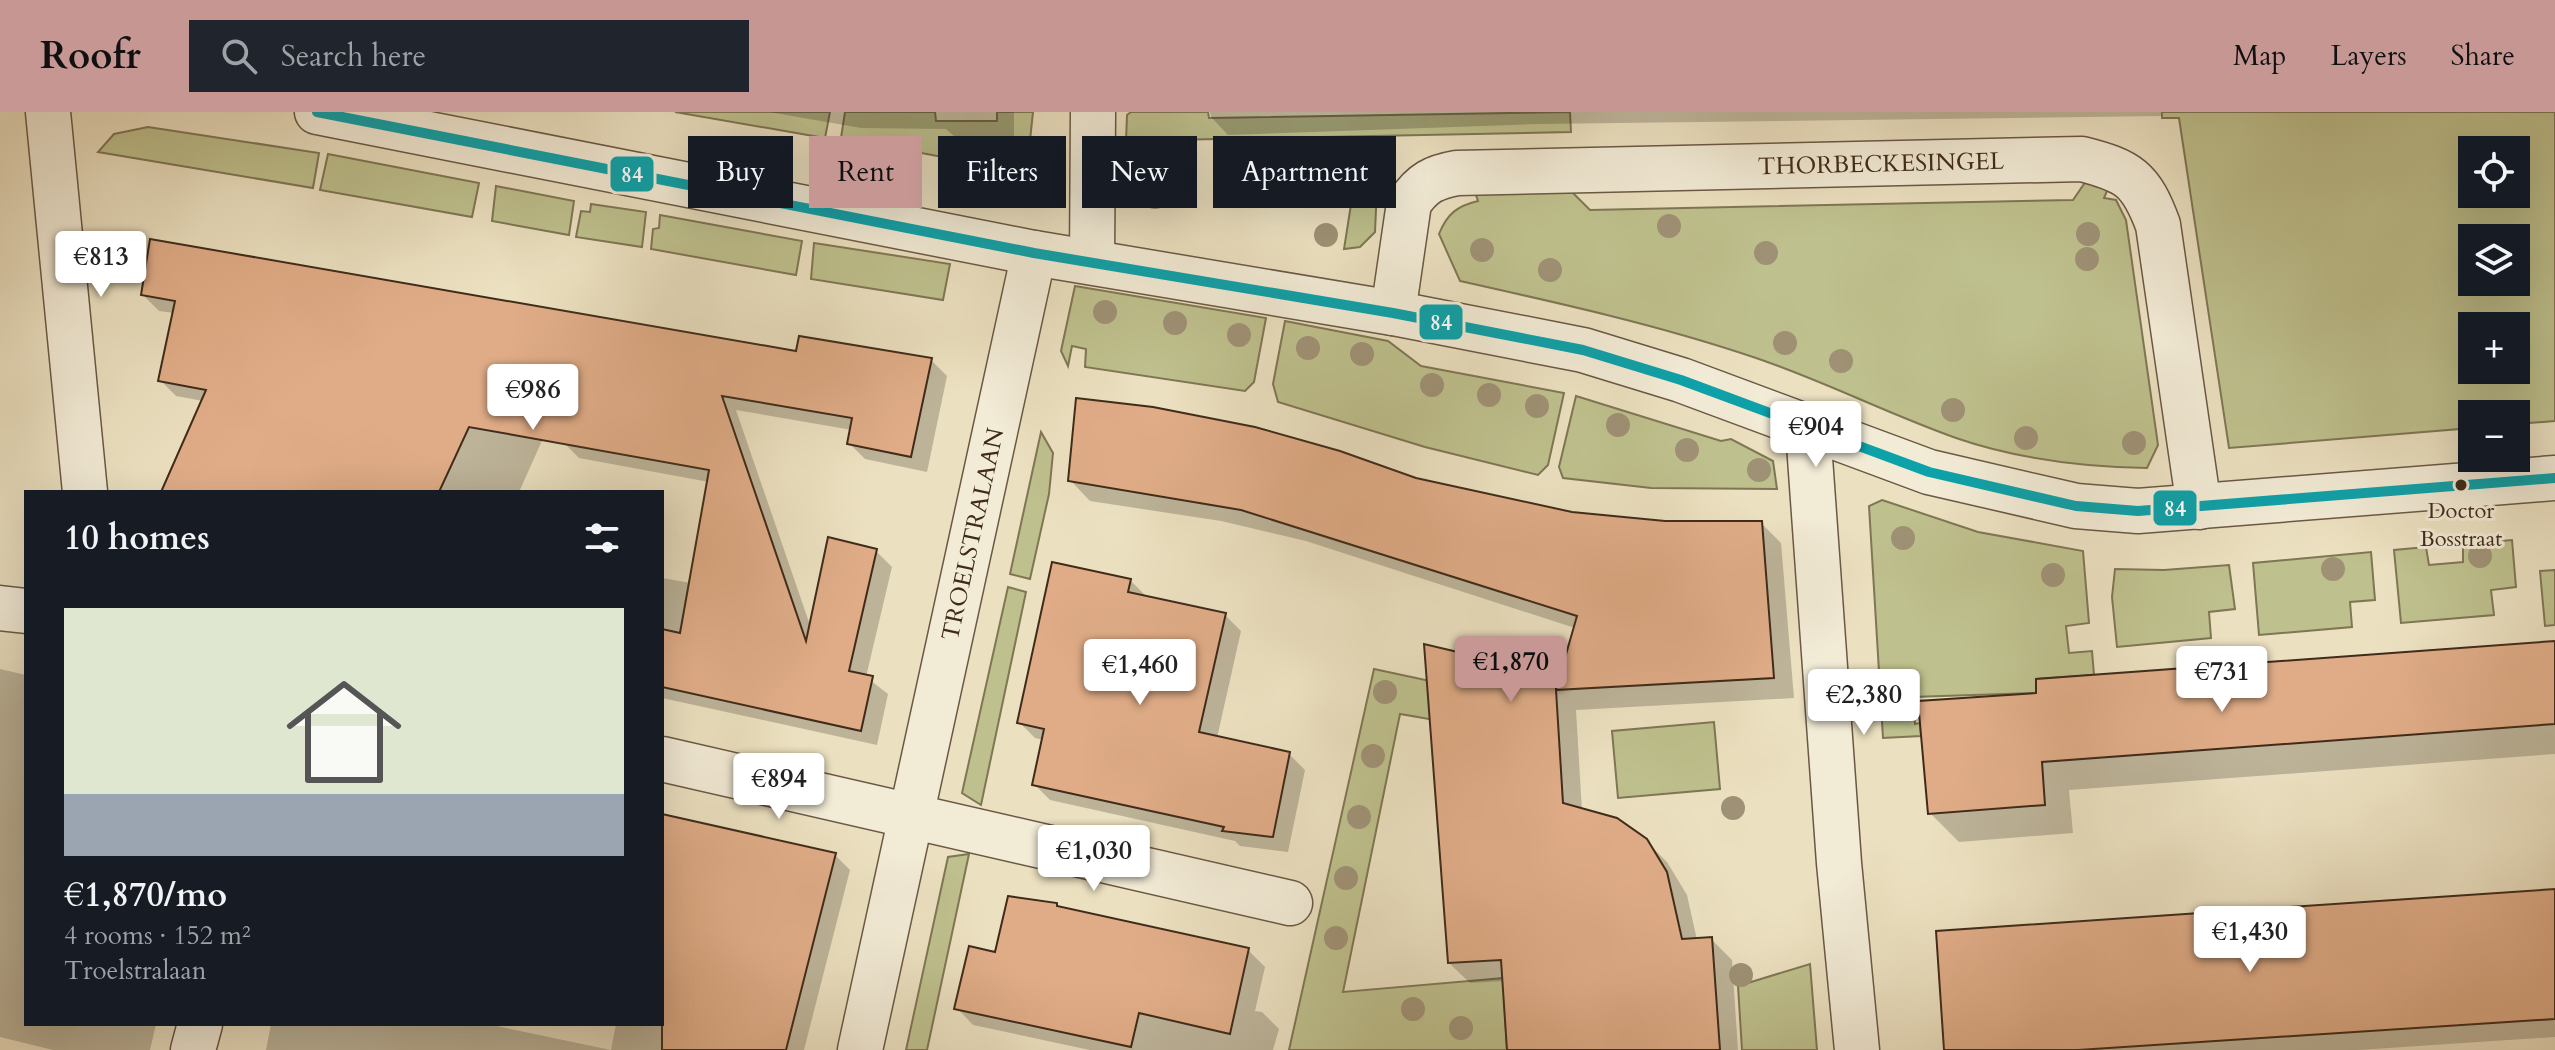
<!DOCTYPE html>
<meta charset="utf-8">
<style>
:root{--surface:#171b24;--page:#20242c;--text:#f1f3f6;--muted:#9ea1a6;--line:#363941;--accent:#c59692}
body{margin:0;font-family:Cardo,serif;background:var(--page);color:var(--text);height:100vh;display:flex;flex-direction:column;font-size:30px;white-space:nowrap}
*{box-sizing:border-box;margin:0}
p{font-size:26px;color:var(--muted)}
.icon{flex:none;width:44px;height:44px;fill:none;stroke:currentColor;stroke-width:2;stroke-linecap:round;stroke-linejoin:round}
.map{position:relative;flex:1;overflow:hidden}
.drawer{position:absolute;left:24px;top:378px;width:640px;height:536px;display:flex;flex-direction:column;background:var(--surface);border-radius:0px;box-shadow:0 8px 32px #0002}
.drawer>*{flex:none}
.top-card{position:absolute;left:688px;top:24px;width:760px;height:72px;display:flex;gap:16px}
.controls{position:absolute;left:2458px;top:24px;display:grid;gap:16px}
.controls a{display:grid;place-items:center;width:72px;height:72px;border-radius:0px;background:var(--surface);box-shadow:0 8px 32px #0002;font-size:40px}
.price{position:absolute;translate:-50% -68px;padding:0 18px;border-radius:8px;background:#fff;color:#222;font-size:26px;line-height:52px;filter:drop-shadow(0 2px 4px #0008)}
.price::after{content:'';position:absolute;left:50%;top:48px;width:24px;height:18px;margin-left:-12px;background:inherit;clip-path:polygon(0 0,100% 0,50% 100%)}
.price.on{background:var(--accent);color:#111}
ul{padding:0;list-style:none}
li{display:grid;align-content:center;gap:16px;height:424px;padding:0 40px}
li+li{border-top:2px solid var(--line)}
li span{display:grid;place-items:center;height:248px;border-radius:0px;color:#555}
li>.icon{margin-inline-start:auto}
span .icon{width:144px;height:144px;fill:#fffc;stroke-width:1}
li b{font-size:34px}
h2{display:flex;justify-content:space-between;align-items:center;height:96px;padding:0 40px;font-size:34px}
.chip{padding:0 28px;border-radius:0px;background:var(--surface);box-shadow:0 8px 32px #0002;font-size:28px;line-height:72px}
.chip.on{background:var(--accent);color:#111}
header{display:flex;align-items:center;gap:48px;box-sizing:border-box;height:112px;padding:0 40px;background:var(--accent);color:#111}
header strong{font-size:38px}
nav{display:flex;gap:44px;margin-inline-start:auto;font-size:28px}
.search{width:560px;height:72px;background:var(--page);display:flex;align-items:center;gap:20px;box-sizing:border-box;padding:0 28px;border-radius:0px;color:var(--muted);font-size:30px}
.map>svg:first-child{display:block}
.green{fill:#bec08d;stroke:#7f7654;stroke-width:2;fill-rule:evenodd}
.shadow{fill:#0003}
.building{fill:#dfac87;stroke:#402b1a;stroke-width:2}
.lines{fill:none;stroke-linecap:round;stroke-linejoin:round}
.street-casing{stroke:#6b5844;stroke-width:47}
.street{stroke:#f2ebd6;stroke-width:44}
.bus-1-casing{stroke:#f2ebd6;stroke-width:16}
.bus-1{stroke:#0da1a9;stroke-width:10}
.tree{fill:#9f9175}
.bus-dot{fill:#402b1a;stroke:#f2ebd6;stroke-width:3}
.labels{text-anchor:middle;stroke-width:6;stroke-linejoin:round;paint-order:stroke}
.bus-label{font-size:22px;fill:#402b1a;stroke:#f2ebd6}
.street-label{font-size:24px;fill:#402b1a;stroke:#f2ebd6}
.line-badge{stroke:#f2ebd6;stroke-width:3}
.badge-label{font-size:22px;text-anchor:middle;font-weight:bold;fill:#fff}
</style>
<header>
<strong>Roofr</strong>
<div class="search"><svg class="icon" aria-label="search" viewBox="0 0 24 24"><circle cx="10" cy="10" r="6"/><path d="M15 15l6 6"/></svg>Search here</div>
<nav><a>Map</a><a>Layers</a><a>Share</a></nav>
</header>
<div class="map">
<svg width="2555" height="938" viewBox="0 0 2555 938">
<rect width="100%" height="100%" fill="#ebe0c0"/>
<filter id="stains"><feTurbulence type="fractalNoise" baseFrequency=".0025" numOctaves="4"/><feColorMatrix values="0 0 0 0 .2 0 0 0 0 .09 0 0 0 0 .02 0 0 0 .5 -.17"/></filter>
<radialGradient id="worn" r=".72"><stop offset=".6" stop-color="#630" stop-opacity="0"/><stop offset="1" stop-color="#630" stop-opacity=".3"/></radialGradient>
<g class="green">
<path d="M 675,0 L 830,0 L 825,26 Z"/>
<path d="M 845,0 L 935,0 L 936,9 L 997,9 L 997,0 L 1033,0 L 1028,47 L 1021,55 L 996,55 L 841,26 Z"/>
<path d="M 1131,0 L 1208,0 L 1209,6 L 1570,0 L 1571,20 L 1166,28 L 1166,42 L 1133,42 L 1133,29 L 1126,29 L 1127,3 Z"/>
<path d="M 2162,0 L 2555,0 L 2555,309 L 2516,312 L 2516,302 L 2472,302 L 2472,316 L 2229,336 L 2179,6 L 2162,6 ZM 2472,38 L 2516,38 L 2516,82 L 2472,82 ZM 2472,126 L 2516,126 L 2516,170 L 2472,170 ZM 2472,214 L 2516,214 L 2516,258 L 2472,258 Z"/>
<path d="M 148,15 L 319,41 L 313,76 L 98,40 L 114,22 Z"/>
<path d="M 328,42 L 479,71 L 472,105 L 320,78 Z"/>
<path d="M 1358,48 L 1378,52 L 1375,120 L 1360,135 L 1344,137 Z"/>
<path d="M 2086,69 L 2110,72 L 2104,86 L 2116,88 L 2126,108 L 2158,333 L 2147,356 C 2082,355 2017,347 1956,326 C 1888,302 1822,268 1753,245 C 1658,213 1559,191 1460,169 L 1439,122 C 1447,102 1457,94 1478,89 L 1475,80 L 1571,79 L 1590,98 L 2073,88 Z"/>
<path d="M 496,74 L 574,89 L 569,123 L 492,109 Z"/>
<path d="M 591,92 L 646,100 L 642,135 L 576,125 L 581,99 L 590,100 Z"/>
<path d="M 660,103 L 802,129 L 796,163 L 651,137 L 653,117 L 659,116 Z"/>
<path d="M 814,131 L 950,152 L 943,188 L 811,167 Z"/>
<path d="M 1075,174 L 1266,206 L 1254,270 L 1245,279 L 1085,255 L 1086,237 L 1072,234 L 1068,254 L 1061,239 Z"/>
<path d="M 1285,209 L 1388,229 L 1421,254 L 1564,281 L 1548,353 L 1538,363 L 1425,335 L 1278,290 L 1273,272 Z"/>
<path d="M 1576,284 L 1721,329 L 1731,327 L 1773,349 L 1777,377 L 1651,376 L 1563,366 L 1559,355 Z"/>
<path d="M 1041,320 L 1053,341 L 1049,382 L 1030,467 L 1010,462 Z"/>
<path d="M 1882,388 L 1978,420 L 2083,439 L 2089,511 L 2066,514 L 2069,541 L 2092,539 L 2094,563 L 2036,567 L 2036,581 L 1913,585 L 1915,612 L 1920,611 L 1921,624 L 1883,626 L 1869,394 Z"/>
<path d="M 2512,428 L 2516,475 L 2491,478 L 2494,503 L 2401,511 L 2394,438 L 2426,435 L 2429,453 L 2463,450 L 2463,432 Z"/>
<path d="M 2371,440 L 2375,488 L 2350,490 L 2352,515 L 2259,523 L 2253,451 Z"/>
<path d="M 2229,453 L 2235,497 L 2209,500 L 2211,526 L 2117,535 L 2112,485 L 2115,457 L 2164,458 Z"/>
<path d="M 2555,458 L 2555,513 L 2545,514 L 2540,459 Z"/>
<path d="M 1008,475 L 1026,480 L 981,693 L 962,681 Z"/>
<path d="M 1374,557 L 1519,588 L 1520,600 L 1429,607 L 1400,602 L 1343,880 L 1503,866 L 1507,938 L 1289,938 Z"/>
<path d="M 1714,610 L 1720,677 L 1618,686 L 1612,619 Z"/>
<path d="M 969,742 L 927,938 L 906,938 L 948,745 Z"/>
<path d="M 1810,852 L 1817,938 L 1742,938 L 1738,874 Z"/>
</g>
<g class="shadow">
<path d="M 769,0 L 1014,0 L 1014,26 L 955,25 L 946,17 L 861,16 Z"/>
<path d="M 1210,0 L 2161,0 L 2161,4 L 1538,12 L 1228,23 L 1211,5 Z"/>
<path d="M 143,183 L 798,241 L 931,248 L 947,264 L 927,360 L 865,347 L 849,331 L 852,318 L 736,298 L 811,516 L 876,439 L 892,455 L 866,565 L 888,582 L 877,633 L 662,586 L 662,466 L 691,471 L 709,370 L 579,346 L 563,330 L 567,273 L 519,380 L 163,380 L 203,289 L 176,284 L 160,268 L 174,201 L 159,199 Z"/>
<path d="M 1070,368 L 1415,368 L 1572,402 L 1665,411 L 1761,411 L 1781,431 L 1794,586 L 1576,598 L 1582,699 L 1646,729 L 1667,750 L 1687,783 L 1697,828 L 1711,827 L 1732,848 L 1738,938 L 1509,938 L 1505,869 L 1470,871 L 1449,851 L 1554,565 L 1560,571 L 1575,516 L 1306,429 L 1221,409 L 1090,389 Z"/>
<path d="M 1130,468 L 1146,484 L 1225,503 L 1241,519 L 1217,626 L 1289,642 L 1305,658 L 1288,740 L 1240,734 L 1235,729 L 1050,688 L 1034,672 L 1044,628 L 1035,626 L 1019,610 Z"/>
<path d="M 2555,530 L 2555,642 L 2069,678 L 2073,721 L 1959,730 L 1930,701 L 2038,582 Z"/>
<path d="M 0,557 L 26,563 L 26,912 L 156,912 L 150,938 L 53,938 L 0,925 Z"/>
<path d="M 662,704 L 835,743 L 850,758 L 804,938 L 266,938 L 271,912 L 487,912 L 611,938 L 616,912 L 662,912 Z"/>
<path d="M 2555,780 L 2555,925 L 2358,938 L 1946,938 Z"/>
<path d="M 1056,793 L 1061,797 L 1248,838 L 1265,855 L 1255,899 L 1262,900 L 1279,917 L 1273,938 L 1090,938 L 973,913 L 957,896 L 997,843 Z"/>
</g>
<g class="building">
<path d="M 150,127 L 796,239 L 799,224 L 932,246 L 911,345 L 847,332 L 852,306 L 722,284 L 806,529 L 828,425 L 877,437 L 849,559 L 873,564 L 861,619 L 662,575 L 662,517 L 680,521 L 709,358 L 469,315 L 439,380 L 161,380 L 206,278 L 158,269 L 175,189 L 141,183 Z"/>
<path d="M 1076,286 L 1153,295 L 1255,315 L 1340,339 L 1416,366 L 1572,400 L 1665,409 L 1762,409 L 1774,566 L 1556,578 L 1563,691 L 1617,706 L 1647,727 L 1667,760 L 1682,827 L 1712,825 L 1720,938 L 1507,938 L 1501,848 L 1448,851 L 1424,532 L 1555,563 L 1556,577 L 1577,504 L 1241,398 L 1068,369 Z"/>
<path d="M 1052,450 L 1131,467 L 1128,480 L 1226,501 L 1199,620 L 1290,640 L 1273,725 L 1222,719 L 1224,715 L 1032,673 L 1044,617 L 1017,611 Z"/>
<path d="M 2555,529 L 2555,612 L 2042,650 L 2045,693 L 1928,702 L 1918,589 L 2036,581 L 2036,567 Z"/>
<path d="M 662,702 L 836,741 L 786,938 L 662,938 Z"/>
<path d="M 2555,777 L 2555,907 L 2078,938 L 1944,938 L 1936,819 Z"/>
<path d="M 1008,784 L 1057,791 L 1057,794 L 1249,836 L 1230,922 L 1139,901 L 1131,935 L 954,897 L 969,834 L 995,840 Z"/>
</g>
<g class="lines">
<defs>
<g id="street">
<path d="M 48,0 L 85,380"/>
<path d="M 317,0 L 1034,141 L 1393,201 L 1583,238 L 1681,268 L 1929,360 L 2076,394 L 2138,399 L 2555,366"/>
<path d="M 1092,150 L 1093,0"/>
<path id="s1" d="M 1393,201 L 1409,91 C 1422,71 1434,65 1457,61 L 2082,47 C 2129,59 2141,67 2158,113 L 2199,395"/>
<path d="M 1808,318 L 1839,751 L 1857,938"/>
<path d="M 0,496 L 26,499"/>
<path d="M 662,647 L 1290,791"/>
<path d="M 193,938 L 200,912"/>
<path id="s2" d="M 860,938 L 1034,141"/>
</g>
</defs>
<use href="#street" class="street-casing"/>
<use href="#street" class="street"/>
<defs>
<path id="bus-1" d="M 317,0 L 1034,141 L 1393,201 L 1583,238 L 1681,268 L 1929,360 L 2076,394 L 2138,399 L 2555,366"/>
</defs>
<use href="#bus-1" class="bus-1-casing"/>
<use href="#bus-1" class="bus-1"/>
</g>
<g class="tree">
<circle cx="1155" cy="85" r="12"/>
<circle cx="1669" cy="114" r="12"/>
<circle cx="2088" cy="122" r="12"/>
<circle cx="1326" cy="123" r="12"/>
<circle cx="1482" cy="138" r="12"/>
<circle cx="1766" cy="141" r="12"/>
<circle cx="2087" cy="147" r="12"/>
<circle cx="1550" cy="158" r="12"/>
<circle cx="1105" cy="200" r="12"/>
<circle cx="1175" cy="211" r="12"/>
<circle cx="1239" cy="223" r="12"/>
<circle cx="1785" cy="231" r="12"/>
<circle cx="1308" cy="236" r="12"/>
<circle cx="1362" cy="242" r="12"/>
<circle cx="1841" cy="249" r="12"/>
<circle cx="1432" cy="273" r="12"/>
<circle cx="1489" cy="283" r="12"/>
<circle cx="1537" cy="294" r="12"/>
<circle cx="1953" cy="298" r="12"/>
<circle cx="1618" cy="313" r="12"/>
<circle cx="2026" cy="326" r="12"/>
<circle cx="2134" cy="331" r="12"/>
<circle cx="1687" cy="338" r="12"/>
<circle cx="1759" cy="358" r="12"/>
<circle cx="1903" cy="426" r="12"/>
<circle cx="2480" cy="444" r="12"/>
<circle cx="2333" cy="457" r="12"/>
<circle cx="2053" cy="463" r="12"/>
<circle cx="1385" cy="580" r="12"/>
<circle cx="1373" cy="644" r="12"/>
<circle cx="1733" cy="696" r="12"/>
<circle cx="1359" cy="705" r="12"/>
<circle cx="1346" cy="766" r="12"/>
<circle cx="1336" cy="826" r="12"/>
<circle cx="1741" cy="863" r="12"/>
<circle cx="1413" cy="897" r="12"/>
<circle cx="1461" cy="916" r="12"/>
</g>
<circle class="bus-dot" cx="2461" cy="373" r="7"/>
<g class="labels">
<g class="bus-label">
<text x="2461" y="406">Doctor<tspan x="2461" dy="28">Bosstraat</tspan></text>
</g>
<g class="street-label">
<text dy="8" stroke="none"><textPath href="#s1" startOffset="594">THORBECKESINGEL</textPath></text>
<text dy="8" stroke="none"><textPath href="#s2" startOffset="528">TROELSTRALAAN</textPath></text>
</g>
</g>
<g class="line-badge">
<rect x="609" y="43" width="46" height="38" rx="8" fill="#0da1a9"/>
<rect x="1418" y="191" width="46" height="38" rx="8" fill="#0da1a9"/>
<rect x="2152" y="377" width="46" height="38" rx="8" fill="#0da1a9"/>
</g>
<g class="badge-label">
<text x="632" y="70">84</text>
<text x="1441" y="218">84</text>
<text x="2175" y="404">84</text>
</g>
<rect width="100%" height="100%" filter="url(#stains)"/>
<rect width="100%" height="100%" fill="url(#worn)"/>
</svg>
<div class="controls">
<a><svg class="icon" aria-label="locate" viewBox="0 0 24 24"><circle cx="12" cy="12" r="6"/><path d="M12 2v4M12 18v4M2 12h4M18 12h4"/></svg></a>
<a><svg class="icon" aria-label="layers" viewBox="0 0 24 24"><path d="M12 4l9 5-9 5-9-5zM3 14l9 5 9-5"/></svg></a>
<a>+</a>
<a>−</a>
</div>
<b class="price" style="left:101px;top:187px">€813</b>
<b class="price" style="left:533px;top:320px">€986</b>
<b class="price" style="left:1816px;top:357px">€904</b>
<b class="price on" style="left:1511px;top:592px">€1,870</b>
<b class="price" style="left:1140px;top:595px">€1,460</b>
<b class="price" style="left:2222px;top:602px">€731</b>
<b class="price" style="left:1864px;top:625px">€2,380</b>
<b class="price" style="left:779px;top:709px">€894</b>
<b class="price" style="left:1094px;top:781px">€1,030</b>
<b class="price" style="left:2250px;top:862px">€1,430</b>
<div class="top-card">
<a class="chip">Buy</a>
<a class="chip on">Rent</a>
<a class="chip">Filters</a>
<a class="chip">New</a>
<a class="chip">Apartment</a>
</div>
<section class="drawer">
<h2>10 homes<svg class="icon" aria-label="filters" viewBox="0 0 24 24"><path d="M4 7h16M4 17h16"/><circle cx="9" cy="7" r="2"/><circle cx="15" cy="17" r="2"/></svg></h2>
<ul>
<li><span style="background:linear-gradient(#dfe7d0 75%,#9aa5b1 0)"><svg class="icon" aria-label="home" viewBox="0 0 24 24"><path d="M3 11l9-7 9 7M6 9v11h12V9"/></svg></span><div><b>€1,870/mo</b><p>4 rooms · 152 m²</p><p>Troelstralaan</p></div></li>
</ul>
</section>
</div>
